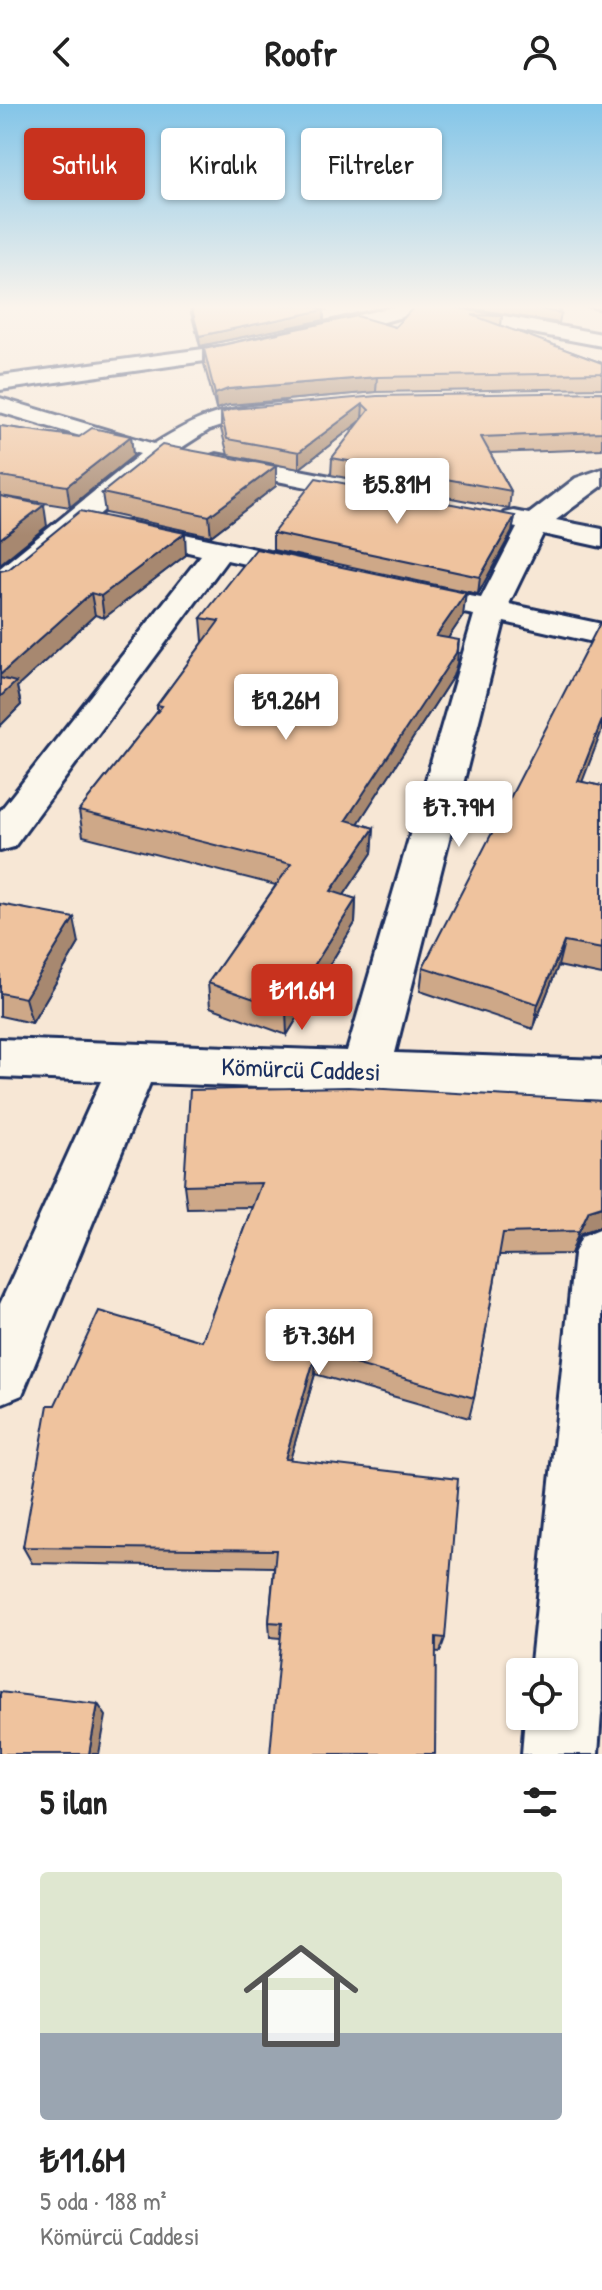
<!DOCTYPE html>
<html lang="tr">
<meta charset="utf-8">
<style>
:root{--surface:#fff;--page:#f2f2f2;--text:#222;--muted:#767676;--line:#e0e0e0;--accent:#c8321e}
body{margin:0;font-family:"Patrick Hand",sans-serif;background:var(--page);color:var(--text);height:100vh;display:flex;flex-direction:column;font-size:30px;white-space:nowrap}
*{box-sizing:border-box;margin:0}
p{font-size:26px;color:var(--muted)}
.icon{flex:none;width:44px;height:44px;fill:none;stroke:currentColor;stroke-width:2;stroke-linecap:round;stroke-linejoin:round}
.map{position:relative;height:1650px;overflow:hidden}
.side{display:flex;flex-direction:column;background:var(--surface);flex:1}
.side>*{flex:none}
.banner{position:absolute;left:24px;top:24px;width:554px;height:72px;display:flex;gap:16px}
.buttons{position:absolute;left:506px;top:1554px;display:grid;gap:16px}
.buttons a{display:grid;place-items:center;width:72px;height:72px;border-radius:8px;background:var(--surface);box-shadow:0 2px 6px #0004;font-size:40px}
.price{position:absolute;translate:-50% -68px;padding:0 18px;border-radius:8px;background:#fff;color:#222;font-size:26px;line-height:52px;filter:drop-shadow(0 2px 4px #0008)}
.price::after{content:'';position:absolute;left:50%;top:48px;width:24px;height:18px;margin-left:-12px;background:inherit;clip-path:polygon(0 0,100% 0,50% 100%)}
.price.active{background:var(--accent);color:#fff}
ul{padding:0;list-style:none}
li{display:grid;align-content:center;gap:16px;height:424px;padding:0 40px}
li+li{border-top:2px solid var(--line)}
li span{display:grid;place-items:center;height:248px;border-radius:8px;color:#555}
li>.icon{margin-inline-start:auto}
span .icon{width:144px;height:144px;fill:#fffc;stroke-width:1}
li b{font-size:34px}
h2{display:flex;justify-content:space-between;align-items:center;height:96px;padding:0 40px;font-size:34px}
.pill{padding:0 28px;border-radius:8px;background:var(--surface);box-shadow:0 2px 6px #0004;font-size:28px;line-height:72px}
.pill.active{background:var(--accent);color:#fff}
header{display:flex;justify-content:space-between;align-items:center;height:104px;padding:0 40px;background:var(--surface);font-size:36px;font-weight:700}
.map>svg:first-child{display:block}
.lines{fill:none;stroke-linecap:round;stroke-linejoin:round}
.minor-casing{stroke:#1b2f5e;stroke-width:6}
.minor{fill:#fbf7ec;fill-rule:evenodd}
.wall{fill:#cea888;stroke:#1b2f5e;stroke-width:2}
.shaded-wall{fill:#a7886f;stroke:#1b2f5e;stroke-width:2}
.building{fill:#efc39e;stroke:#1b2f5e;stroke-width:2}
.labels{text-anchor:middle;stroke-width:8;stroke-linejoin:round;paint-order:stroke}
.street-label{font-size:26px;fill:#1b2f5e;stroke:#fbf7ec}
</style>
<header><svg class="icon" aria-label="back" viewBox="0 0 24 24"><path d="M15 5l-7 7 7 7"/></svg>Roofr<svg class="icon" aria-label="person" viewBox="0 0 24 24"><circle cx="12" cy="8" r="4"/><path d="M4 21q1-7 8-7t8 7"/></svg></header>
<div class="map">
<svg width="602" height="1650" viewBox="0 0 602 1650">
<rect width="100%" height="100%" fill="#f7e7d5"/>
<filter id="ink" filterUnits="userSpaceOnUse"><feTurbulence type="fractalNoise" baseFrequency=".0125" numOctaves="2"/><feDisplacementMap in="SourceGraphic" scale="16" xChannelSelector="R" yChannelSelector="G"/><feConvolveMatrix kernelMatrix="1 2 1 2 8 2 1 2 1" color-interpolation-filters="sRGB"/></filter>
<g filter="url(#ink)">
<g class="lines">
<defs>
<g id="minor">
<path d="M 401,201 L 426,203 L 423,207 L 359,225 L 226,254 L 0,286 L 0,272 L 226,242 Z"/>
<path d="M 444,201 L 602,230 L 602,242 L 436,211 L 433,207 L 436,203 Z"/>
<path d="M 0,294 L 154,340 C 204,309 221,305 280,299 L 288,301 L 292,306 L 288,311 L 233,318 L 209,326 L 167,353 L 11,485 L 0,488 L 0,464 L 140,350 L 0,308 Z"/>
<path d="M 216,350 L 372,380 L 381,382 L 385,388 L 381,394 L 372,396 L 207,363 L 203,358 L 207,353 Z"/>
<path d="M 602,365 L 602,382 L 556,416 L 602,425 L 602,443 L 543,430 L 509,500 L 602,520 L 602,540 L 504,518 L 395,949 L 602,956 L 602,996 L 150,979 L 22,1291 L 0,1300 L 0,1200 L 101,977 L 0,973 L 0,935 L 347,947 L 474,511 L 453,507 L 448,500 L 453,493 L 464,491 L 481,494 L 517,424 L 504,421 L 500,415 L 504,409 L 514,407 L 529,410 L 576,374 Z"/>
<path d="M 128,418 L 307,456 L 318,459 L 322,465 L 318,471 L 307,474 L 227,456 L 14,743 L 0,747 L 0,707 L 201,451 L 118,432 L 114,426 L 118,420 Z"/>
<path d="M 602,1124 L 602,1597 L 598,1650 L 522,1650 L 525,1612 L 564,1612 L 564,1568 L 530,1568 L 574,1150 L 582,1132 Z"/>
</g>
</defs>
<use href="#minor" class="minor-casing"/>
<use href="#minor" class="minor"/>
</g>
<g class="wall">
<path d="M 189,201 L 309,201 L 324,206 L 324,216 L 200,242 Z"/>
<path d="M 416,201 L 502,212 L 501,222 L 602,259 L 602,284 L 376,288 L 229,301 L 216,305 L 204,260 L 204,245 L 395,223 Z"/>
<path d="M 452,201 L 554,201 L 561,209 L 559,219 Z"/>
<path d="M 578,201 L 602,201 L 602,207 Z"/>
<path d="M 602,288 L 602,345 L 490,349 L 511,387 L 509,405 L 331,371 L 332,354 L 361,317 L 299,365 L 228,351 L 221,325 L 221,309 L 232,305 Z"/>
<path d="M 0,322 L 79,333 L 131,332 L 133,352 L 70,403 L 0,392 Z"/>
<path d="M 276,362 L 276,382 L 211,432 L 105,409 L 102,389 Z"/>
<path d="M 515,412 L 512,428 L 478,490 L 273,446 L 273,429 Z"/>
<path d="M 186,451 L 104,514 L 95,511 L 17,583 L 21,601 L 0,622 L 0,467 Z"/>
<path d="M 463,512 L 448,534 L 457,559 L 453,572 L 358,719 L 374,724 L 372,749 L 344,791 L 356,795 L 355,819 L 287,931 L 210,903 L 208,879 L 276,781 L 83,732 L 79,707 L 157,608 L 157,601 L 204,537 L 203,537 L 201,514 Z"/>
<path d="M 582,678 L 602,682 L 602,871 L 558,862 L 533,925 L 420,887 L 423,863 Z"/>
<path d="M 0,800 L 79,839 L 32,919 L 0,912 Z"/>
<path d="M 602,997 L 581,1129 L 571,1150 L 499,1151 L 474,1294 L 469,1314 L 315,1270 L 290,1355 L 445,1534 L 440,1548 L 270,1533 L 269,1518 L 274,1463 L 32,1459 L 23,1443 L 55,1301 L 202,1237 L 252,1103 L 187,1104 L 184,1081 Z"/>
</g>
<g class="shaded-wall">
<path d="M 324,206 L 324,216 L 200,242 L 199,232 Z"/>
<path d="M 377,273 L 376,288 L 229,301 L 216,305 L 215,290 L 228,285 Z"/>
<path d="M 363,300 L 362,316 L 299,365 L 299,348 Z"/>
<path d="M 131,332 L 133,352 L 70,403 L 67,382 Z"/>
<path d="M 276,362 L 276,382 L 211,432 L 209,412 Z"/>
<path d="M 44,401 L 47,422 L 0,460 L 0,435 Z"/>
<path d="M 515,412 L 512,428 L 478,490 L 480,473 Z"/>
<path d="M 185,429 L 186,451 L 104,514 L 101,492 Z"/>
<path d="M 91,489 L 95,511 L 17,583 L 21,601 L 0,622 L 0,571 Z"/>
<path d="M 466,489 L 463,512 L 434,555 L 436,532 Z"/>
<path d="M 459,536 L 457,559 L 453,572 L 345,740 L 346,716 Z"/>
<path d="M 602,616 L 602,626 L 573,702 L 578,677 Z"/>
<path d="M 374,724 L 372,749 L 330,812 L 331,787 Z"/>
<path d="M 356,795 L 355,819 L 287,931 L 286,906 Z"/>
<path d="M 74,814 L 79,839 L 32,919 L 25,894 Z"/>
<path d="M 564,838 L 558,862 L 533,925 L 538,900 Z"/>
<path d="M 602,1102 L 602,1122 L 581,1129 L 571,1150 L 579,1127 L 589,1106 Z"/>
<path d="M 316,1249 L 315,1270 L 285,1373 L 285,1355 Z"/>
<path d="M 98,1600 L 106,1612 L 99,1650 L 89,1650 Z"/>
</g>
<g class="building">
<path d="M 191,201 L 309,201 L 324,206 L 199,232 Z"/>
<path d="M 416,201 L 442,201 L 502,212 L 472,211 L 602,259 L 602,269 L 377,273 L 228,285 L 215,290 L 204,245 L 357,212 L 395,223 Z"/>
<path d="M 515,201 L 554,201 L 561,209 Z"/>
<path d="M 602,288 L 602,328 L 481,333 L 511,387 L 332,354 L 369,306 L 363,300 L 299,348 L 227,335 L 221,309 L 232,305 L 377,292 Z"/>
<path d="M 0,322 L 79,333 L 92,324 L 131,332 L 67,382 L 0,372 Z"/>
<path d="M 162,341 L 276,362 L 209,412 L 102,389 Z"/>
<path d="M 316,374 L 515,412 L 480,473 L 273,429 Z"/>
<path d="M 0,392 L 44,401 L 0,435 Z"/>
<path d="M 80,407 L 185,429 L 101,492 L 91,489 L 0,571 L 0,467 L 9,465 Z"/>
<path d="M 256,445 L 466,489 L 436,532 L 459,536 L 456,549 L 346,716 L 374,724 L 331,787 L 356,795 L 286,906 L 208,879 L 291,760 L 79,707 L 162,602 L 157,601 L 219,517 L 201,514 Z"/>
<path d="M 600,519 L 602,519 L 602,616 L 578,677 L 602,682 L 602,845 L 564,838 L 538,900 L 423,863 Z"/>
<path d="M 0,574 L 16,578 L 0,593 Z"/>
<path d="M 0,800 L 74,814 L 25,894 L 0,889 Z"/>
<path d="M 348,983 L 602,997 L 602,1102 L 589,1106 L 579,1127 L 503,1129 L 474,1294 L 316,1249 L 285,1355 L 458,1375 L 445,1534 L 436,1533 L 435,1650 L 270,1650 L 282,1519 L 269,1518 L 276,1446 L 23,1443 L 48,1301 L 55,1301 L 99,1207 L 202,1237 L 261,1079 L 184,1081 L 190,986 Z"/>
<path d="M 0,1588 L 98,1600 L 89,1650 L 0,1650 Z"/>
</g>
</g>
<linearGradient id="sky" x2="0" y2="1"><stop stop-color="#83c5e8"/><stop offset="0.47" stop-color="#fbf4ec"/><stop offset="1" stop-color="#fbf4ec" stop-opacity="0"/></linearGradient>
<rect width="602" height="432" fill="url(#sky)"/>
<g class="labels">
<g class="street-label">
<text transform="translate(301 965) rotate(2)" y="9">Kömürcü Caddesi</text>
</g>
</g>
</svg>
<div class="buttons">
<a><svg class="icon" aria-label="locate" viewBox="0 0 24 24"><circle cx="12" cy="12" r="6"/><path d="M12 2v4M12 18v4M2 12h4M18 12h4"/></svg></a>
</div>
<b class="price" style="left:397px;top:422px">₺5.81M</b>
<b class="price" style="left:286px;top:638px">₺9.26M</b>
<b class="price" style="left:459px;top:745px">₺7.79M</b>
<b class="price active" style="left:302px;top:928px">₺11.6M</b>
<b class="price" style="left:319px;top:1273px">₺7.36M</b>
<div class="banner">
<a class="pill active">Satılık</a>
<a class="pill">Kiralık</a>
<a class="pill">Filtreler</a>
</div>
</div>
<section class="side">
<h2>5 ilan<svg class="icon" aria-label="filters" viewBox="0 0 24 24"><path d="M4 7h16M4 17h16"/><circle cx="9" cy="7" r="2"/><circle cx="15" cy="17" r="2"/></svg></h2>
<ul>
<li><span style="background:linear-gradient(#dfe7d0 65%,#9aa5b1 0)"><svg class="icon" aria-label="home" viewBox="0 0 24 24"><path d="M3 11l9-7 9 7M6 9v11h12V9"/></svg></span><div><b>₺11.6M</b><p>5 oda · 188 m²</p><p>Kömürcü Caddesi</p></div></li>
</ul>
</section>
